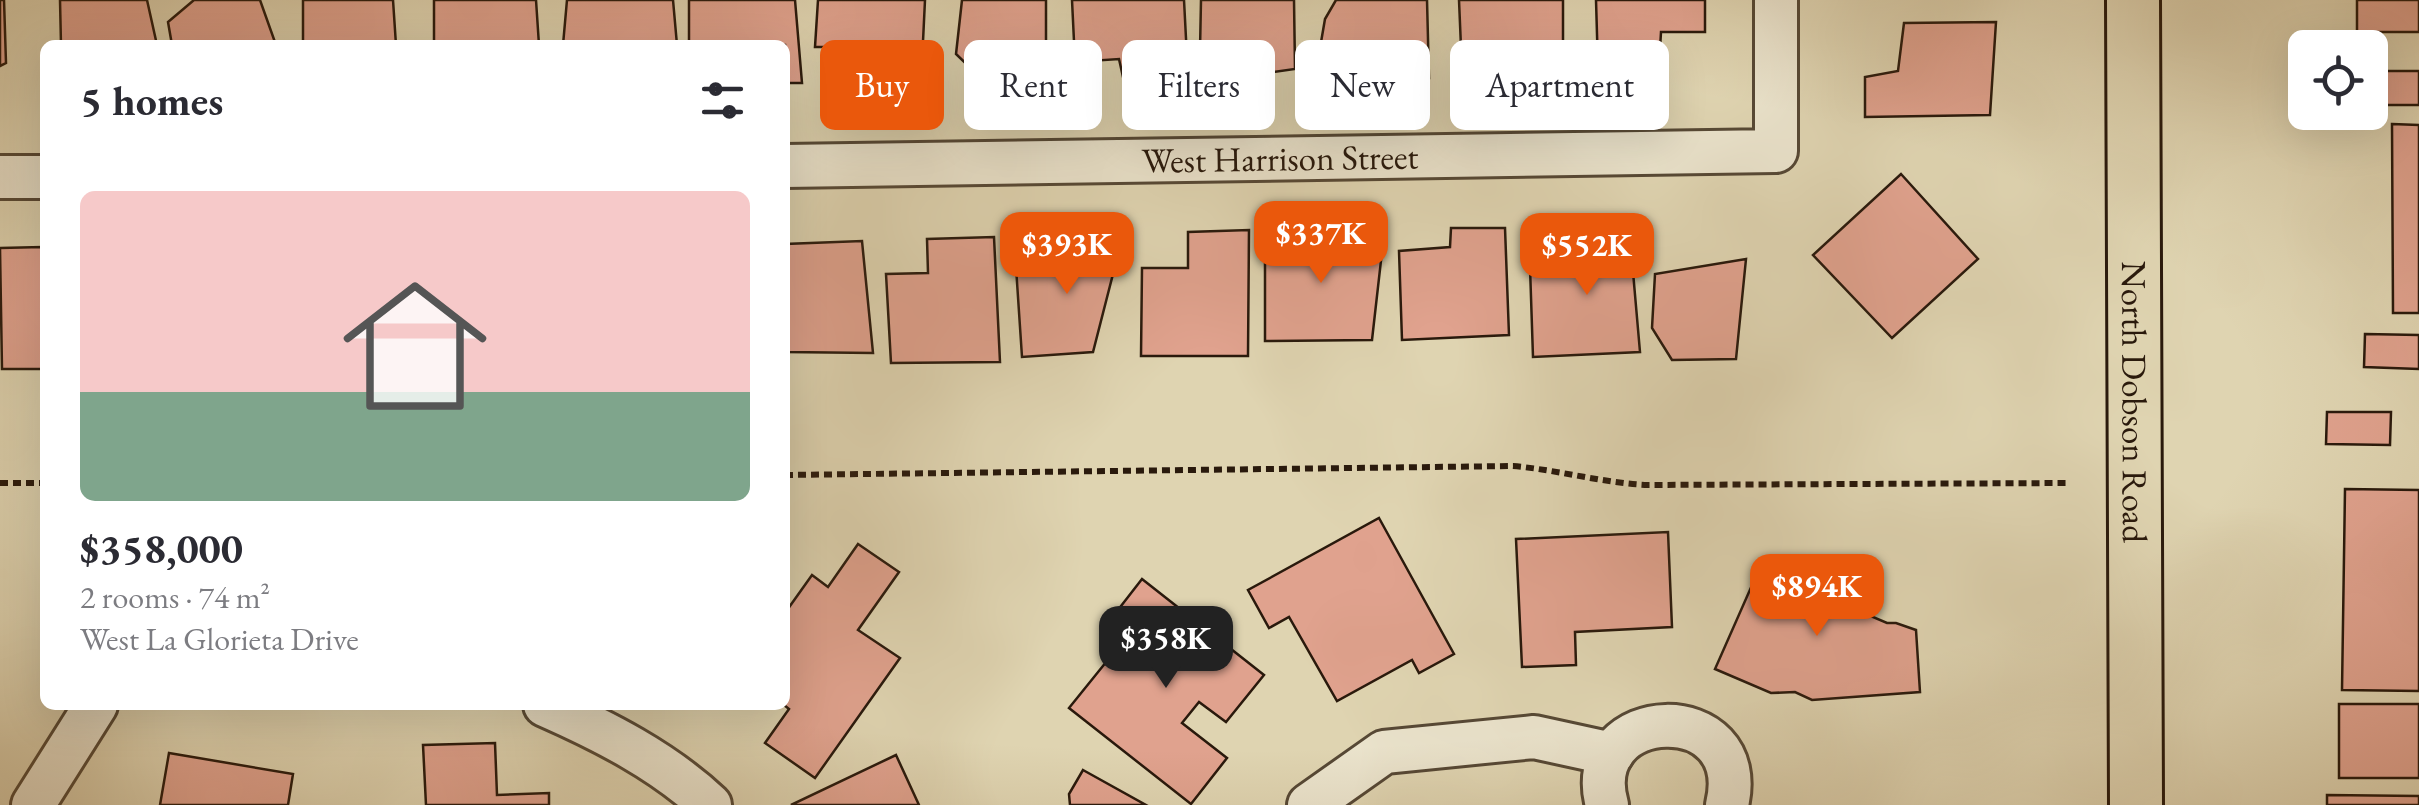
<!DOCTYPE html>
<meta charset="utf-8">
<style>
:root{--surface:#fff;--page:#f7f7f7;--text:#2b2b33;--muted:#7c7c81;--line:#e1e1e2;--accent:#ea580c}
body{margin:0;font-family:"EB Garamond",serif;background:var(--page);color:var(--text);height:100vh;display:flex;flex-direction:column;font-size:38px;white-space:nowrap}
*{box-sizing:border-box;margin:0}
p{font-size:32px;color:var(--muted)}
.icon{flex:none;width:55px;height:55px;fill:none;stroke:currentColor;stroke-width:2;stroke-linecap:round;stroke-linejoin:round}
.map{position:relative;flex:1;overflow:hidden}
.panel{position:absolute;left:40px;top:40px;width:750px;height:670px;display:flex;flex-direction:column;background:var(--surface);border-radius:15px;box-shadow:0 10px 40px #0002}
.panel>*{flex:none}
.guide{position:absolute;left:820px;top:40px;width:950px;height:90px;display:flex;gap:20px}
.fabs{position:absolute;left:2288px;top:30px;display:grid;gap:20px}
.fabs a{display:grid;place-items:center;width:100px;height:100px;border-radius:15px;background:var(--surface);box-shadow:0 10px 40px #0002;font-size:50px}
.price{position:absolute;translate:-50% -85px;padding:0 22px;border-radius:20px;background:var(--accent);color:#fff;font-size:32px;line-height:65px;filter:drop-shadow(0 2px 5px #0008)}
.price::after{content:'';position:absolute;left:50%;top:60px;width:30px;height:22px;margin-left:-15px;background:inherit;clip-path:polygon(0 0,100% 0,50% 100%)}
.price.on{background:#222;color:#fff}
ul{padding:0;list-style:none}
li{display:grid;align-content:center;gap:20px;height:530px;padding:0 40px}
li+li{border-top:2px solid var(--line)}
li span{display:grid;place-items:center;height:310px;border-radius:15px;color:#555}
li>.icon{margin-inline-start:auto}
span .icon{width:180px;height:180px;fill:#fffc;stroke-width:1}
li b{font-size:42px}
h2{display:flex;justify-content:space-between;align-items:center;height:120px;padding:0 40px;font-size:42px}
.tag{padding:0 35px;border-radius:15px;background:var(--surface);box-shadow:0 10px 40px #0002;font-size:35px;line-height:90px}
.tag.on{background:var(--accent);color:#fff}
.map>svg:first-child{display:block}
.building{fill:#e0a28e;stroke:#29190c;stroke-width:2.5}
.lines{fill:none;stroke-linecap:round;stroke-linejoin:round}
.minor-casing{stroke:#564835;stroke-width:48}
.major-casing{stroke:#29190c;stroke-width:58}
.path{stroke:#29190c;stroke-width:6;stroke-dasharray:8 5;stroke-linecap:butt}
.minor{stroke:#eae3cc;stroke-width:42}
.major{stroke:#dfd4b1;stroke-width:52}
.labels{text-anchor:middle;stroke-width:8;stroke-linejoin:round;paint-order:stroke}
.street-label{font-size:35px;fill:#29190c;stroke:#eae3cc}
</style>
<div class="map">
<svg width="2419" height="805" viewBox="0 0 2419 805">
<rect width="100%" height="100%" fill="#dfd4b1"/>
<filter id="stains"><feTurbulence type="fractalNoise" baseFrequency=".002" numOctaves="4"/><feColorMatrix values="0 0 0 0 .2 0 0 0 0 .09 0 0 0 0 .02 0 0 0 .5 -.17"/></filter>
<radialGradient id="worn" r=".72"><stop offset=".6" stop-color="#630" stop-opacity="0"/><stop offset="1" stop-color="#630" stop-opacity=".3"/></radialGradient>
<g class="building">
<path d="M 0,0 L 4,0 L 6,63 L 0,66 Z"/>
<path d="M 60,0 L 147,0 L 157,45 L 61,45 Z"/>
<path d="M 194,0 L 260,0 L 276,45 L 172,45 L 168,22 Z"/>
<path d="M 303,0 L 393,0 L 396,45 L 303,45 Z"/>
<path d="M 434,0 L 536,0 L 539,45 L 434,45 Z"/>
<path d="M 567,0 L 673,0 L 677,45 L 563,45 Z"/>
<path d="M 689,0 L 795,0 L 802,83 L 785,83 L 785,45 L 689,45 Z"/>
<path d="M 818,0 L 925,0 L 921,83 L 856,83 L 856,47 L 815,47 Z"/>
<path d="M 962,0 L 1046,0 L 1046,84 L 988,85 L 956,54 Z"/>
<path d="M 1072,0 L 1184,0 L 1188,77 L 1123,77 L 1119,59 L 1075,62 Z"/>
<path d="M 1201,0 L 1294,0 L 1295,69 L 1259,74 L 1254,50 L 1200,50 Z"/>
<path d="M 1336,0 L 1427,0 L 1429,78 L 1374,74 L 1367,50 L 1320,48 L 1325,19 Z"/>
<path d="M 1459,0 L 1563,0 L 1563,71 L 1515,66 L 1461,47 Z"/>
<path d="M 1596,0 L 1705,0 L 1705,32 L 1661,32 L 1659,66 L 1598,68 Z"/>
<rect x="2357" y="0" width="62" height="32"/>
<path d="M 1996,22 L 1990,115 L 1865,117 L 1865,77 L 1898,71 L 1904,23 Z"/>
<rect x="2374" y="71" width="45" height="34"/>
<path d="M 2392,124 L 2419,125 L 2419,313 L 2393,313 Z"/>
<path d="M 1901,174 L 1978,259 L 1892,338 L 1813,255 Z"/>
<path d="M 1629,226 L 1640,352 L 1533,357 L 1530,267 L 1568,266 L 1574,229 Z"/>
<path d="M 1451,228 L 1505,228 L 1509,335 L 1402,340 L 1399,251 L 1450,247 Z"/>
<path d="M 1249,230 L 1248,356 L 1141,356 L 1142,268 L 1188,268 L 1188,232 Z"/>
<path d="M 1265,232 L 1384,234 L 1372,340 L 1265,341 Z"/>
<path d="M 1067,235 L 1123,235 L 1093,352 L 1022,357 L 1016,267 L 1058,265 Z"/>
<path d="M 994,237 L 1000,362 L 891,363 L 886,274 L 928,273 L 927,239 Z"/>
<path d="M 862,241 L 873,353 L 785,352 L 785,244 Z"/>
<path d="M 42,247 L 42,268 L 45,268 L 45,369 L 2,369 L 0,248 Z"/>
<path d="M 1746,259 L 1736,359 L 1672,360 L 1652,328 L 1655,274 Z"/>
<path d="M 2365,334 L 2419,335 L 2419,369 L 2364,367 Z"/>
<path d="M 2327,412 L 2391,412 L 2390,445 L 2326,444 Z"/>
<path d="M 2345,489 L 2419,490 L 2419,691 L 2342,690 Z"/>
<path d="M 1379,518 L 1454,654 L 1419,673 L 1412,660 L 1337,701 L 1289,617 L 1269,628 L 1248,590 Z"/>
<path d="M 1668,532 L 1672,627 L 1575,632 L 1576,665 L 1522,667 L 1516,539 Z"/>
<path d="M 858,544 L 899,572 L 858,630 L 900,658 L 815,778 L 765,743 L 789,709 L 784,705 L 785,613 L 812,575 L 828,587 Z"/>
<path d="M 1768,557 L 1795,569 L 1827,567 L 1852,578 L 1854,609 L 1887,623 L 1896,623 L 1916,630 L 1920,692 L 1812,700 L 1795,692 L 1771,693 L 1715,669 L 1764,558 Z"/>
<path d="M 1142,579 L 1264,675 L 1226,722 L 1199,702 L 1182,723 L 1227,758 L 1191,804 L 1069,708 L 1132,630 L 1114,615 Z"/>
<rect x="2339" y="704" width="80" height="74"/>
<path d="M 495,743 L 497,795 L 549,793 L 549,805 L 426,805 L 423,745 Z"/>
<path d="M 169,753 L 293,774 L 288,805 L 160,805 Z"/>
<path d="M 896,755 L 919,805 L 791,805 Z"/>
<path d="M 1083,770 L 1146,805 L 1070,805 L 1069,794 Z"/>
<path d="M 2327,795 L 2419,796 L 2419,805 L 2327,805 Z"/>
</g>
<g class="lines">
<defs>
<g id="minor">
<path id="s1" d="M 785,166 L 1776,151 L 1776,0"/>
<path d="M 0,177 L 45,177"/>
<path d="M 545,705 C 604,731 663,761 710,805"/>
<path d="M 33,805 L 96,705"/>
<path d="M 1309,805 L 1384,752 L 1534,737 L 1612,754"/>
<path d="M 1607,805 C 1578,703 1753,696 1727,805"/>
</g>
<g id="major">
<path id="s2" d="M 2133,0 L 2136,805"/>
</g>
</defs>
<use href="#minor" class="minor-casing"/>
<use href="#major" class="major-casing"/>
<g class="path">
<path d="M 785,475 L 1513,466 C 1559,470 1602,483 1648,485 L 2066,483"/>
<path d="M 0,483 L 45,483"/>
</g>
<use href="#minor" class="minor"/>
<use href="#major" class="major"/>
</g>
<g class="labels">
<g class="street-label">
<text dy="12" stroke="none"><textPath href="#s1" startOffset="495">West Harrison Street</textPath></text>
<text dy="12" stroke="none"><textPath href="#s2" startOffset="402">North Dobson Road</textPath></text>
</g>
</g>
<rect width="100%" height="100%" filter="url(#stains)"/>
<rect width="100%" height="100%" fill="url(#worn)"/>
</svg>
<div class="fabs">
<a><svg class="icon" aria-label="locate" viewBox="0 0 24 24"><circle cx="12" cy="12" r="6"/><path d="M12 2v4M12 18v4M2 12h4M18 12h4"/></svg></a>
</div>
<b class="price" style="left:1321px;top:286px">$337K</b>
<b class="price" style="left:1067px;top:297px">$393K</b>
<b class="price" style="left:1587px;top:298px">$552K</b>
<b class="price" style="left:1817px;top:639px">$894K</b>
<b class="price on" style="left:1166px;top:691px">$358K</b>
<div class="guide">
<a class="tag on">Buy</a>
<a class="tag">Rent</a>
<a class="tag">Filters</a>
<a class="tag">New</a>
<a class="tag">Apartment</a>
</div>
<section class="panel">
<h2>5 homes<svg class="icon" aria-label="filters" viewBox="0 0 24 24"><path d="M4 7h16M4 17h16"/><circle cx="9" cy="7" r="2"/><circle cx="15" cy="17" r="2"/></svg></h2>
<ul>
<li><span style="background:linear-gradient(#f6c9c9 65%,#7fa58c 0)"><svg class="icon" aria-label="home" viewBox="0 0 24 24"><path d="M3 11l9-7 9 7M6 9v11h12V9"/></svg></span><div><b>$358,000</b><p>2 rooms · 74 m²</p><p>West La Glorieta Drive</p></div></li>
</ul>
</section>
</div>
